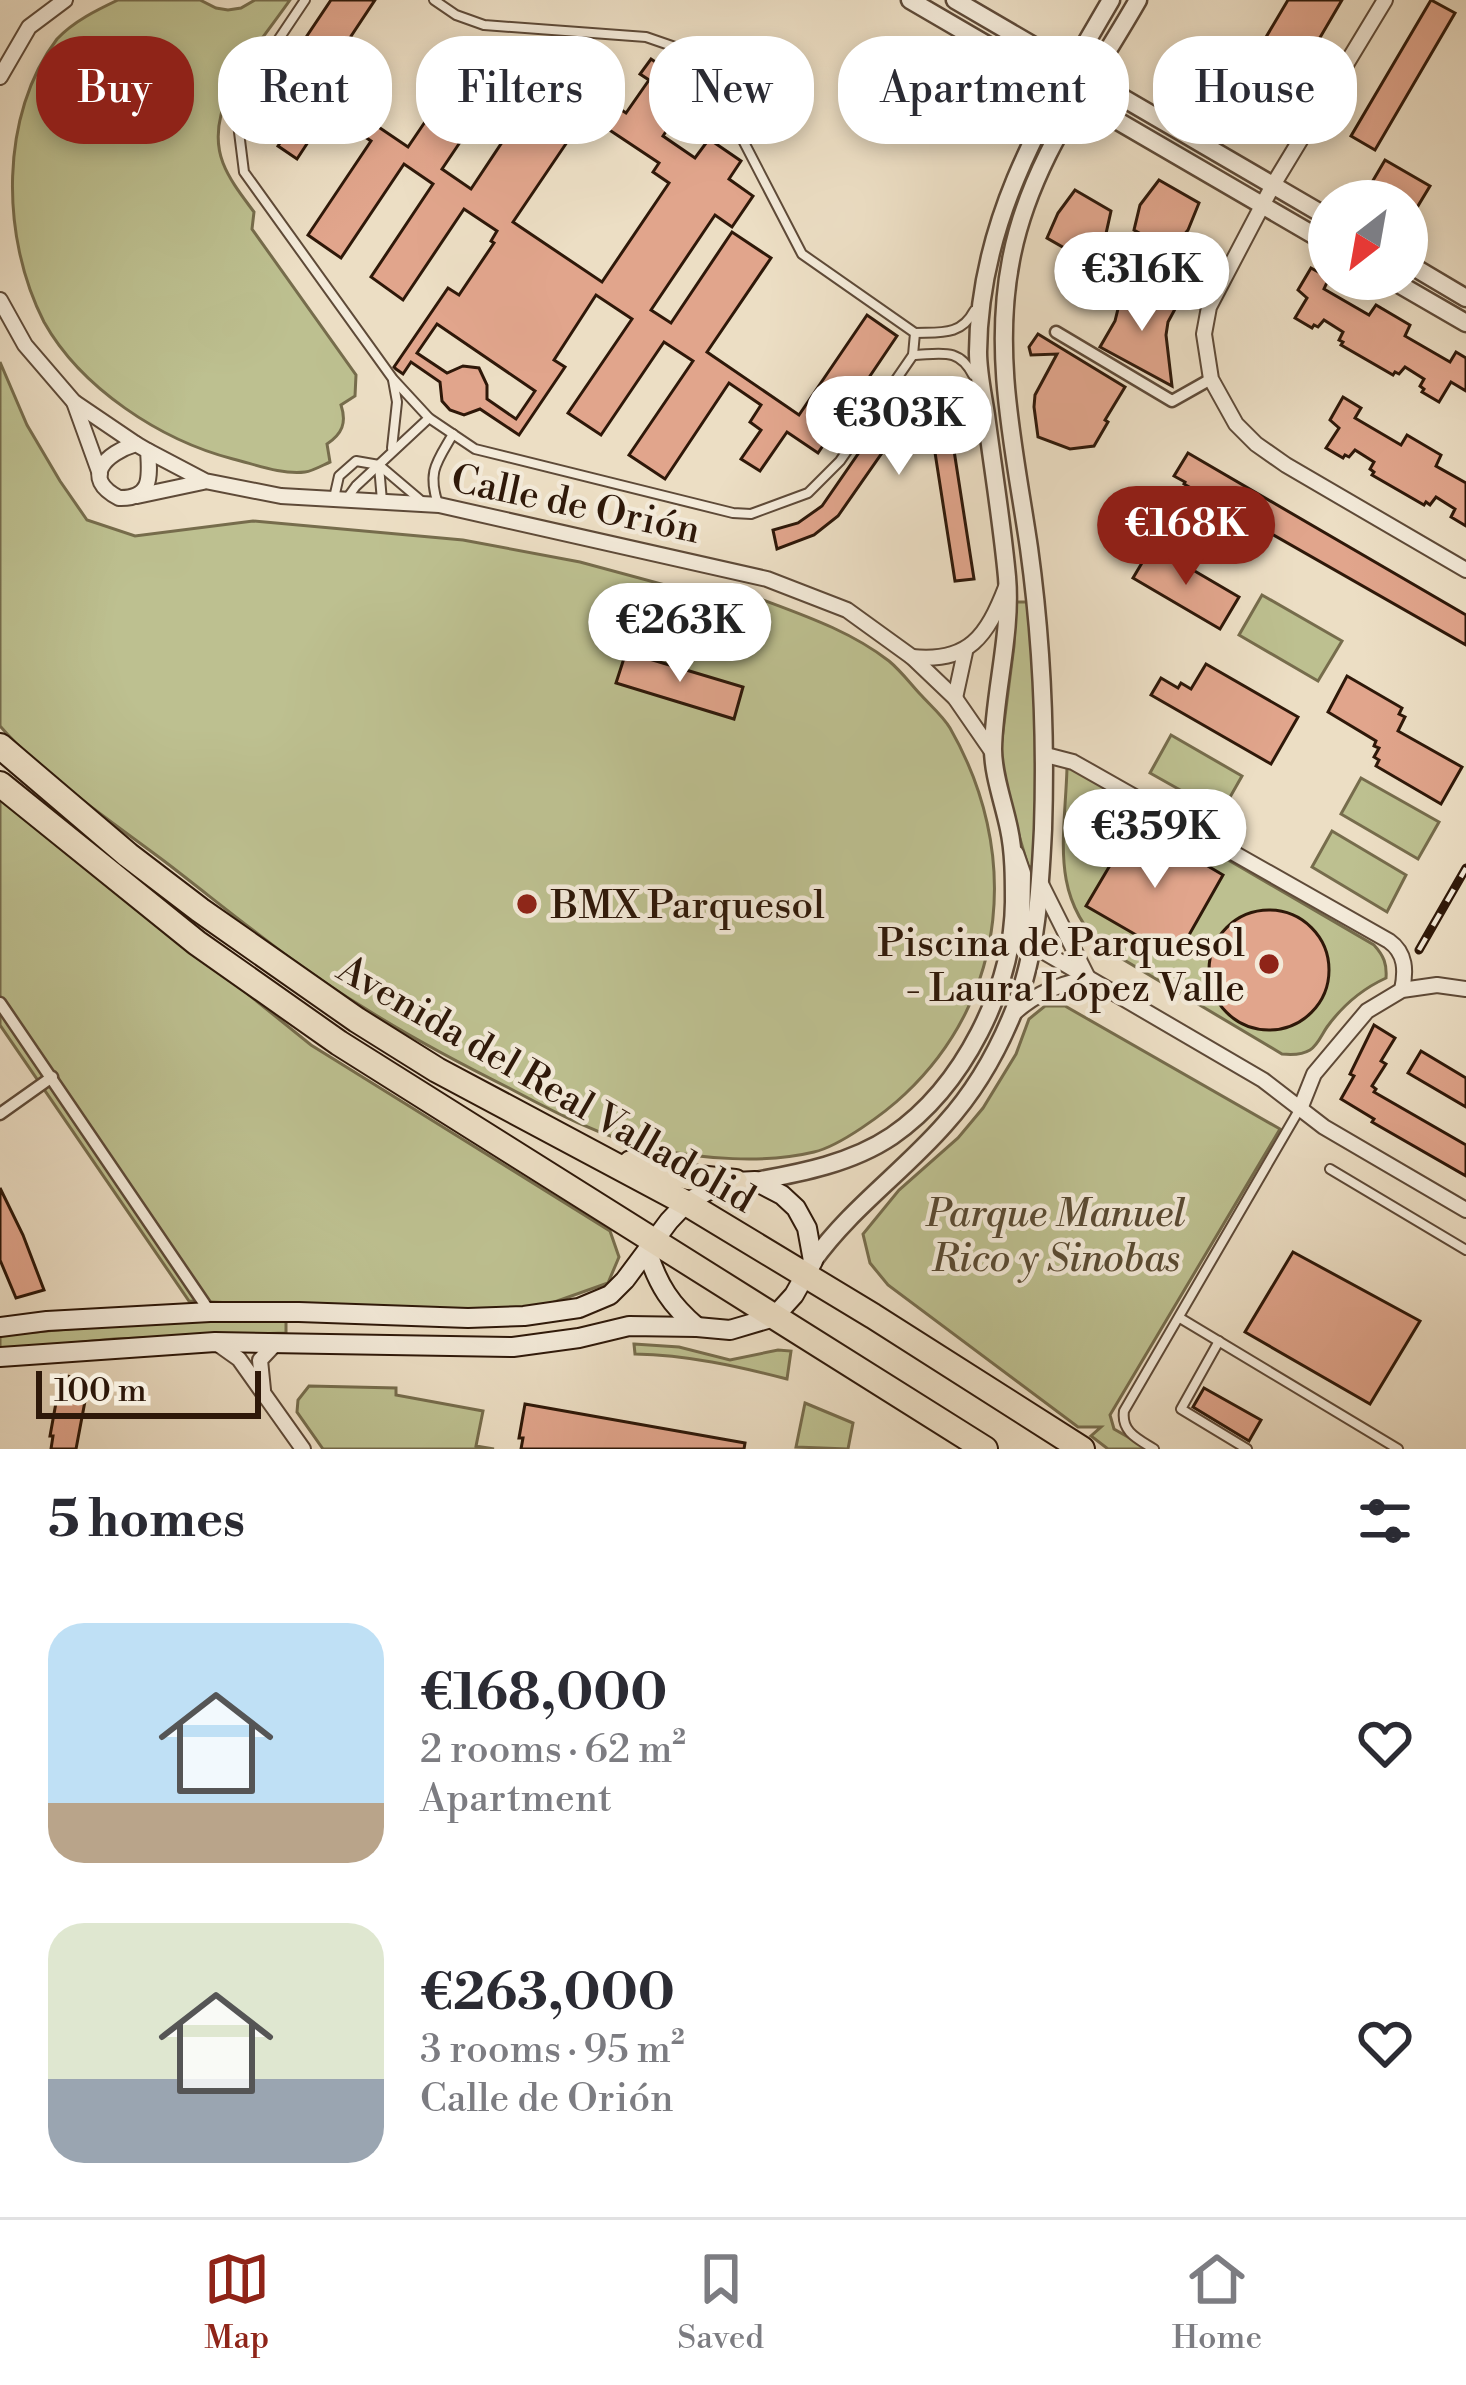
<!DOCTYPE html>
<meta charset="utf-8">
<style>
:root{--surface:#fff;--page:#f2f2f3;--text:#2b2b33;--muted:#7c7c81;--line:#e1e1e2;--accent:#8f2418}
body{margin:0;font-family:"Libre Bodoni",serif;background:var(--page);color:var(--text);height:100vh;display:flex;flex-direction:column;font-size:45px;white-space:nowrap}
*{box-sizing:border-box;margin:0}
p{font-size:39px;color:var(--muted)}
.icon{flex:none;width:66px;height:66px;fill:none;stroke:currentColor;stroke-width:2;stroke-linecap:round;stroke-linejoin:round}
.map{position:relative;height:1449px;overflow:hidden}
.sheet{display:flex;flex-direction:column;background:var(--surface);flex:1}
.sheet>*{flex:none}
.top-card{position:absolute;left:36px;top:36px;width:1395px;height:108px;display:flex;gap:24px}
.needle{width:78px;rotate:211deg}
.buttons{position:absolute;left:1308px;top:180px;display:grid;gap:24px}
.buttons a{display:grid;place-items:center;width:120px;height:120px;border-radius:50%;background:var(--surface);box-shadow:0 6px 18px #0003;font-size:60px}
.scale{position:absolute;left:36px;bottom:30px;width:225px;box-sizing:border-box;padding-left:12px;border:6px solid #2e1809;border-top:0;font-size:33px;line-height:42px;white-space:nowrap;color:#2e1809;-webkit-text-stroke:9px #f3ead9;paint-order:stroke}
.price{position:absolute;translate:-50% -102px;padding:0 27px;border-radius:42px;background:#fff;color:#222;font-size:39px;line-height:78px;filter:drop-shadow(0 3px 6px #0008)}
.price::after{content:'';position:absolute;left:50%;top:72px;width:36px;height:27px;margin-left:-18px;background:inherit;clip-path:polygon(0 0,100% 0,50% 100%)}
.price.selected{background:var(--accent);color:#fff}
ul{padding:0;list-style:none}
li{display:flex;align-items:center;gap:36px;height:300px;padding:0 48px}
li span{display:grid;place-items:center;flex:none;width:336px;height:240px;border-radius:36px;color:#555}
li>.icon{margin-inline-start:auto}
span .icon{width:144px;height:144px;fill:#fffc;stroke-width:1}
li b{font-size:51px}
h2{display:flex;justify-content:space-between;align-items:center;height:144px;padding:0 48px;font-size:51px}
.chip{padding:0 42px;border-radius:48px;background:var(--surface);box-shadow:0 6px 18px #0003;font-size:42px;line-height:108px}
.chip.selected{background:var(--accent);color:#fff}
.tabs{display:flex;justify-content:space-around;align-items:center;height:168px;border-top:3px solid var(--line);background:var(--surface);font-size:33px;color:var(--muted)}
.tabs a{display:grid;justify-items:center;gap:6px}
.tabs .selected{color:var(--accent)}
.map>svg:first-child{display:block}
.green{fill:#bdc090;stroke:#766c4c;stroke-width:3}
.building{fill:#e1a58c;stroke:#2e1809;stroke-width:3;fill-rule:evenodd}
.lines{fill:none;stroke-linecap:round;stroke-linejoin:round}
.service-casing{stroke:#5e4a38;stroke-width:12}
.pedestrian-casing{stroke:#5e4a38;stroke-width:15}
.minor-casing{stroke:#5e4a38;stroke-width:18}
.tertiary-casing{stroke:#5e4a38;stroke-width:21}
.secondary-casing{stroke:#2e1809;stroke-width:22}
.trunk-casing{stroke:#2e1809;stroke-width:28}
.service{stroke:#f3ead9;stroke-width:8}
.pedestrian{stroke:#f3ead9;stroke-width:10}
.minor{stroke:#f3ead9;stroke-width:14}
.tertiary{stroke:#f3ead9;stroke-width:16}
.secondary{stroke:#f3ead9;stroke-width:18}
.trunk{stroke:#ecdec4;stroke-width:24}
.rail-casing{stroke:#2e1809;stroke-width:9}
.rail{stroke:#f3ead9;stroke-width:4.5;stroke-dasharray:14;stroke-linecap:butt}
.poi-dot{fill:#8f2418;stroke:#f3ead9;stroke-width:4.5}
.labels{text-anchor:middle;stroke-width:9;stroke-linejoin:round;paint-order:stroke}
.street-label{font-size:39px;fill:#2e1809;stroke:#f3ead9}
.poi-label{font-size:39px;fill:#2e1809;stroke:#f3ead9;text-anchor:start}
.park-label{font-size:39px;font-style:italic;fill:#594a32;stroke:#f3ead9}
</style>
<div class="map">
<svg width="1466" height="1449" viewBox="0 0 1466 1449">
<rect width="100%" height="100%" fill="#ecdec4"/>
<filter id="stains"><feTurbulence type="fractalNoise" baseFrequency=".00167" numOctaves="4"/><feColorMatrix values="0 0 0 0 .2 0 0 0 0 .09 0 0 0 0 .02 0 0 0 .5 -.17"/></filter>
<radialGradient id="worn" r=".72"><stop offset=".6" stop-color="#630" stop-opacity="0"/><stop offset="1" stop-color="#630" stop-opacity=".3"/></radialGradient>
<g class="green">
<path d="M 118,0 L 200,0 L 216,8 L 228,10 L 241,8 L 255,0 L 290,0 C 259,45 201,106 223,163 C 230,181 243,197 254,212 L 252,229 L 356,375 L 355,396 L 341,405 C 347,423 342,434 327,444 L 330,462 C 323,465 313,471 305,472 C 282,475 254,464 233,459 C 160,440 81,388 44,322 C 0,236 0,114 57,39 C 74,21 97,10 118,0 Z"/>
<path d="M 0,362 L 27,425 L 60,481 L 87,520 L 135,536 L 253,521 L 463,540 L 580,562 L 735,604 L 750,595 C 797,613 848,629 889,661 C 900,670 910,683 920,694 C 930,705 943,716 950,728 C 1020,850 1009,996 905,1094 C 885,1113 840,1146 814,1152 C 765,1164 700,1159 651,1148 C 601,1137 554,1112 509,1088 C 461,1064 412,1038 366,1009 C 296,967 233,914 168,864 C 115,824 42,775 0,726 Z"/>
<path d="M 1262,595 L 1342,641 L 1318,681 L 1239,635 Z"/>
<path d="M 1015,602 L 1027,602 L 1036,688 L 1038,753 L 1033,868 L 1028,866 L 1011,808 L 1003,772 L 1001,747 L 1014,646 Z"/>
<path d="M 1171,735 L 1242,776 L 1221,813 L 1150,773 Z"/>
<path d="M 1069,767 L 1374,945 C 1384,956 1387,964 1386,978 C 1362,989 1343,1005 1327,1027 C 1322,1034 1318,1045 1310,1050 C 1302,1055 1292,1055 1282,1054 L 1104,948 C 1049,896 1065,837 1067,768 Z"/>
<path d="M 1361,778 L 1439,822 L 1418,859 L 1341,814 Z"/>
<path d="M 0,794 L 311,1045 L 610,1231 L 619,1257 L 608,1283 L 515,1316 L 189,1301 L 0,1025 Z"/>
<path d="M 1332,831 L 1406,875 L 1387,912 L 1312,867 Z"/>
<path d="M 1045,1006 L 1065,1006 L 1280,1129 L 1110,1415 L 1114,1429 L 1149,1449 L 1108,1449 L 1091,1436 L 1101,1427 L 1078,1427 L 888,1285 L 870,1263 L 863,1234 L 899,1190 L 958,1138 L 983,1108 L 1016,1054 L 1029,1019 Z"/>
<path d="M 286,1319 L 286,1333 L 114,1339 L 0,1350 L 0,1335 L 149,1322 Z"/>
<path d="M 634,1344 L 679,1347 L 730,1360 L 778,1350 L 791,1351 L 787,1379 C 737,1366 687,1355 635,1354 Z"/>
<path d="M 309,1386 L 396,1388 L 396,1395 L 483,1411 L 476,1446 L 494,1449 L 323,1449 L 297,1412 L 298,1400 Z"/>
<path d="M 805,1403 L 853,1423 L 848,1449 L 796,1447 Z"/>
</g>
<g class="building">
<path d="M 331,0 L 375,0 L 318,86 L 408,147 L 471,54 L 504,77 L 442,169 L 471,189 L 534,94 L 512,79 L 533,48 L 557,65 L 570,45 L 603,67 L 589,88 L 626,113 L 649,80 L 640,74 L 651,59 L 695,88 L 663,136 L 695,158 L 709,139 L 741,161 L 729,179 L 753,196 L 732,227 L 715,215 L 651,310 L 671,323 L 732,232 L 771,258 L 707,352 L 799,415 L 867,315 L 897,336 L 818,453 L 787,432 L 760,471 L 741,459 L 761,430 L 750,422 L 761,405 L 729,383 L 665,479 L 629,455 L 693,361 L 664,342 L 601,435 L 568,413 L 632,319 L 596,295 L 554,360 L 565,367 L 519,435 L 480,409 L 464,415 L 450,410 L 442,401 L 440,382 L 411,362 L 403,374 L 396,369 L 394,367 L 448,288 L 459,295 L 494,243 L 491,241 L 497,231 L 464,209 L 403,300 L 371,277 L 433,184 L 404,164 L 341,258 L 308,235 L 371,141 L 340,120 L 328,137 L 316,130 L 297,159 L 278,146 L 305,106 L 274,85 ZM 580,123 L 596,134 L 602,125 L 659,163 L 653,172 L 669,183 L 602,282 L 513,222 ZM 437,324 L 535,391 L 516,419 L 487,399 L 487,385 L 479,368 L 463,366 L 447,373 L 417,353 Z"/>
<path d="M 1288,0 L 1342,0 L 1267,128 L 1227,107 L 1217,121 L 1172,95 L 1196,55 L 1240,81 Z"/>
<path d="M 1431,0 L 1455,13 L 1375,150 L 1351,136 Z"/>
<path d="M 1385,160 L 1430,186 L 1407,224 L 1407,201 L 1361,201 Z"/>
<path d="M 1159,180 L 1199,203 L 1188,230 L 1171,251 L 1134,230 L 1140,205 Z"/>
<path d="M 1075,190 L 1111,211 L 1105,238 L 1087,261 L 1047,238 L 1058,213 Z"/>
<path d="M 1311,268 L 1329,278 L 1324,289 L 1369,315 L 1376,305 L 1410,325 L 1405,336 L 1450,362 L 1456,352 L 1466,358 L 1466,391 L 1451,382 L 1439,402 L 1422,392 L 1424,389 L 1420,386 L 1424,379 L 1405,367 L 1399,374 L 1395,372 L 1393,375 L 1341,345 L 1343,342 L 1339,340 L 1343,332 L 1324,320 L 1318,327 L 1314,325 L 1312,328 L 1295,318 L 1307,298 L 1298,290 Z"/>
<path d="M 1135,286 L 1175,309 L 1168,322 L 1166,335 L 1172,386 L 1100,347 L 1115,321 L 1118,309 Z"/>
<path d="M 1038,334 L 1125,387 L 1105,420 L 1108,422 L 1094,446 L 1070,449 L 1038,437 L 1034,407 L 1035,395 L 1057,354 L 1031,355 L 1029,347 Z"/>
<path d="M 921,387 L 931,389 L 936,400 L 946,399 L 974,579 L 955,581 L 929,414 L 912,410 L 838,516 L 814,535 L 777,549 L 773,530 L 798,523 L 822,506 L 903,389 L 912,394 L 915,389 Z"/>
<path d="M 1343,397 L 1361,408 L 1355,418 L 1401,445 L 1407,435 L 1441,455 L 1436,466 L 1466,483 L 1466,526 L 1451,517 L 1455,509 L 1436,497 L 1430,505 L 1426,502 L 1424,505 L 1372,475 L 1374,472 L 1370,469 L 1374,462 L 1355,450 L 1349,457 L 1345,455 L 1343,458 L 1326,448 L 1339,428 L 1330,420 Z"/>
<path d="M 1188,453 L 1466,615 L 1466,645 L 1184,484 L 1185,482 L 1174,476 Z"/>
<path d="M 1152,546 L 1239,597 L 1220,629 L 1133,578 Z"/>
<path d="M 626,652 L 743,687 L 734,719 L 616,683 Z"/>
<path d="M 1206,664 L 1298,717 L 1271,764 L 1151,695 L 1161,678 L 1178,688 L 1181,683 L 1191,689 Z"/>
<path d="M 1347,676 L 1402,708 L 1399,714 L 1405,717 L 1398,731 L 1462,767 L 1441,804 L 1376,766 L 1379,760 L 1374,757 L 1379,748 L 1374,746 L 1376,741 L 1328,712 Z"/>
<path d="M 1135,823 L 1223,875 L 1176,958 L 1086,906 Z"/>
<circle cx="1269" cy="970" r="60"/>
<path d="M 1374,1025 L 1395,1038 L 1381,1061 L 1386,1064 L 1372,1086 L 1376,1089 L 1374,1092 L 1466,1145 L 1466,1176 L 1372,1122 L 1374,1119 L 1341,1099 L 1354,1076 L 1350,1074 Z"/>
<path d="M 1421,1051 L 1466,1078 L 1466,1107 L 1408,1073 Z"/>
<path d="M 0,1188 L 23,1235 L 44,1290 L 16,1298 L 0,1260 Z"/>
<path d="M 1293,1252 L 1420,1321 L 1370,1404 L 1245,1332 Z"/>
<path d="M 61,1375 L 89,1380 L 76,1449 L 51,1449 L 53,1436 L 50,1436 Z"/>
<path d="M 1204,1388 L 1261,1420 L 1249,1441 L 1193,1407 Z"/>
<path d="M 525,1404 L 745,1443 L 744,1449 L 521,1449 L 523,1438 L 519,1438 Z"/>
</g>
<g class="lines">
<defs>
<g id="service">
<path d="M 305,0 L 250,82 L 236,108 L 244,172 L 393,379 L 429,418 L 475,449 L 733,513 L 751,514 L 808,493 L 840,461 L 913,355 L 915,333 L 802,254 L 706,69 L 675,47 L 646,37 L 484,25 L 456,15 L 434,0"/>
<path d="M 915,333 C 940,332 961,336 974,311"/>
<path d="M 913,355 C 941,354 959,347 973,375"/>
<path d="M 392,448 L 397,402 L 393,380"/>
<path d="M 379,466 L 382,501"/>
<path d="M 348,497 L 356,486 L 429,418"/>
<path d="M 334,498 L 339,476 L 356,461 L 379,465 L 425,504"/>
<path d="M 438,504 C 427,471 437,462 453,434"/>
<path d="M 1330,1169 L 1466,1250"/>
<path d="M 1180,1318 L 1398,1449"/>
<path d="M 1219,1341 L 1181,1409 L 1247,1449"/>
<path d="M 1154,1449 C 1138,1439 1121,1432 1124,1411 L 1299,1110"/>
</g>
<g id="pedestrian">
<path d="M 1056,332 L 1172,401 L 1211,379"/>
<path d="M 0,1003 L 210,1312"/>
<path d="M 0,1114 L 52,1077"/>
</g>
<g id="minor">
<path d="M 1385,0 L 1273,185 L 1209,307 L 1204,334 L 1211,379 L 1236,424 L 1256,444 L 1286,465 L 1466,570"/>
<path d="M 0,77 L 29,27 L 65,0"/>
<path d="M 0,300 L 25,345 L 74,402 L 136,444"/>
<path d="M 74,402 L 100,474"/>
<path d="M 136,444 L 148,451 C 150,477 152,499 119,498 C 80,478 106,453 136,444 Z"/>
<path d="M 148,451 L 205,481 L 281,496 L 439,505 L 767,579 L 847,610 L 912,657 L 955,698 L 993,753"/>
<path d="M 137,496 L 203,482"/>
<path d="M 912,657 C 969,663 987,636 1006,587"/>
<path d="M 955,698 L 965,652"/>
<path d="M 1046,755 L 1073,762 L 1389,941 C 1406,953 1406,971 1402,990"/>
<path d="M 1016,853 L 1023,873 L 1022,934 L 1032,945 L 1263,1080 L 1324,1127 L 1466,1210"/>
<path d="M 1041,884 L 1088,978"/>
<path d="M 1013,1014 C 1036,993 1058,985 1088,978"/>
<path d="M 1300,1109 L 1314,1074 L 1367,1011 L 1402,990 L 1437,985 L 1466,989"/>
<path d="M 215,1342 L 239,1359 L 303,1449"/>
<path d="M 263,1390 L 260,1360 L 277,1342"/>
</g>
<g id="tertiary">
<path d="M 910,0 L 1329,244"/>
<path d="M 955,0 L 1329,218"/>
<path d="M 1407,263 L 1466,298"/>
<path d="M 1390,279 L 1466,323"/>
<path d="M 755,1181 C 801,1173 852,1163 892,1136 C 963,1087 1013,988 1014,902 C 1014,879 1014,852 1009,829 C 1004,804 993,775 993,749 C 994,692 1012,634 1007,577 C 1002,523 993,469 986,415 C 983,395 978,373 978,352 C 979,217 1046,112 1111,0"/>
<path d="M 813,1261 C 850,1209 903,1172 945,1124 C 976,1090 998,1051 1015,1008 C 1037,951 1040,890 1043,829 C 1046,735 1042,642 1029,548 C 1015,452 992,357 1011,260 C 1029,163 1090,84 1138,0"/>
</g>
<g id="secondary">
<path d="M 648,1253 C 658,1285 671,1305 697,1327"/>
<path d="M 0,1327 L 47,1321 L 210,1312 L 299,1312 L 468,1318 L 524,1316 L 579,1308 L 610,1295 L 625,1280 L 669,1221 L 686,1203 L 711,1189 L 735,1182 L 755,1181 L 782,1195 L 796,1208 L 807,1228 L 813,1261 L 794,1295 L 774,1317 L 730,1330 L 697,1327 L 629,1326 L 579,1338 L 513,1347 L 215,1342 L 0,1357"/>
</g>
<g id="trunk">
<path d="M 0,746 L 128,855 L 200,910 L 357,1020 L 437,1070 L 686,1203 L 873,1316 L 1082,1449"/>
<path d="M 0,784 L 197,943 L 339,1043 L 985,1449"/>
<path d="M 631,1163 L 689,1177 L 735,1182"/>
</g>
</defs>
<use href="#service" class="service-casing"/>
<use href="#pedestrian" class="pedestrian-casing"/>
<use href="#minor" class="minor-casing"/>
<use href="#tertiary" class="tertiary-casing"/>
<use href="#secondary" class="secondary-casing"/>
<use href="#trunk" class="trunk-casing"/>
<use href="#service" class="service"/>
<use href="#pedestrian" class="pedestrian"/>
<use href="#minor" class="minor"/>
<use href="#tertiary" class="tertiary"/>
<use href="#secondary" class="secondary"/>
<use href="#trunk" class="trunk"/>
<defs>
<path id="rail" d="M 1419,950 L 1466,868"/>
</defs>
<use href="#rail" class="rail-casing"/>
<use href="#rail" class="rail"/>
</g>
<g class="poi-dot">
<circle cx="527" cy="904" r="12"/>
<circle cx="1269" cy="964" r="12"/>
</g>
<g class="labels">
<g class="street-label">
<text transform="translate(576 503) rotate(12)" y="14">Calle de Orión</text>
<text transform="translate(547 1083) rotate(30)" y="14">Avenida del Real Valladolid</text>
</g>
<g class="poi-label">
<text x="551" y="918">BMX Parquesol</text>
<text x="1245" y="956" text-anchor="end">Piscina de Parquesol<tspan x="1245" dy="45">- Laura López Valle</tspan></text>
</g>
<g class="park-label">
<text x="1056" y="1226">Parque Manuel<tspan x="1056" dy="45">Rico y Sinobas</tspan></text>
</g>
</g>
<rect width="100%" height="100%" filter="url(#stains)"/>
<rect width="100%" height="100%" fill="url(#worn)"/>
</svg>
<div class="buttons">
<a><svg class="needle" viewBox="-14 -14 28 28"><path d="M0-13l5 13h-10z" fill="#e53935"/><path d="M0 13l5-13h-10z" fill="#7c7c81"/></svg></a>
</div>
<div class="scale">100 m</div>
<b class="price" style="left:1142px;top:334px">€316K</b>
<b class="price" style="left:899px;top:478px">€303K</b>
<b class="price selected" style="left:1186px;top:588px">€168K</b>
<b class="price" style="left:680px;top:685px">€263K</b>
<b class="price" style="left:1155px;top:891px">€359K</b>
<div class="top-card">
<a class="chip selected">Buy</a>
<a class="chip">Rent</a>
<a class="chip">Filters</a>
<a class="chip">New</a>
<a class="chip">Apartment</a>
<a class="chip">House</a>
</div>
</div>
<section class="sheet">
<h2>5 homes<svg class="icon" aria-label="filters" viewBox="0 0 24 24"><path d="M4 7h16M4 17h16"/><circle cx="9" cy="7" r="2"/><circle cx="15" cy="17" r="2"/></svg></h2>
<ul>
<li><span style="background:linear-gradient(#bfe0f5 75%,#b9a48a 0)"><svg class="icon" aria-label="home" viewBox="0 0 24 24"><path d="M3 11l9-7 9 7M6 9v11h12V9"/></svg></span><div><b>€168,000</b><p>2 rooms · 62 m²</p><p>Apartment</p></div><svg class="icon" aria-label="heart" viewBox="0 0 24 24"><path d="M12 20l-8-8c-3-5 5-10 8-4 3-6 11-1 8 4z"/></svg></li>
<li><span style="background:linear-gradient(#dfe7d0 65%,#9aa5b1 0)"><svg class="icon" aria-label="home" viewBox="0 0 24 24"><path d="M3 11l9-7 9 7M6 9v11h12V9"/></svg></span><div><b>€263,000</b><p>3 rooms · 95 m²</p><p>Calle de Orión</p></div><svg class="icon" aria-label="heart" viewBox="0 0 24 24"><path d="M12 20l-8-8c-3-5 5-10 8-4 3-6 11-1 8 4z"/></svg></li>
</ul>
</section>
<nav class="tabs">
<a class="selected"><svg class="icon" aria-label="map" viewBox="0 0 24 24"><path d="M3 6l6-2 6 2 6-2v14l-6 2-6-2-6 2zM9 4v14M15 6v14"/></svg>Map</a>
<a><svg class="icon" aria-label="saved" viewBox="0 0 24 24"><path d="M7 4h10v16l-5-4-5 4z"/></svg>Saved</a>
<a><svg class="icon" aria-label="home" viewBox="0 0 24 24"><path d="M3 11l9-7 9 7M6 9v11h12V9"/></svg>Home</a>
</nav>
